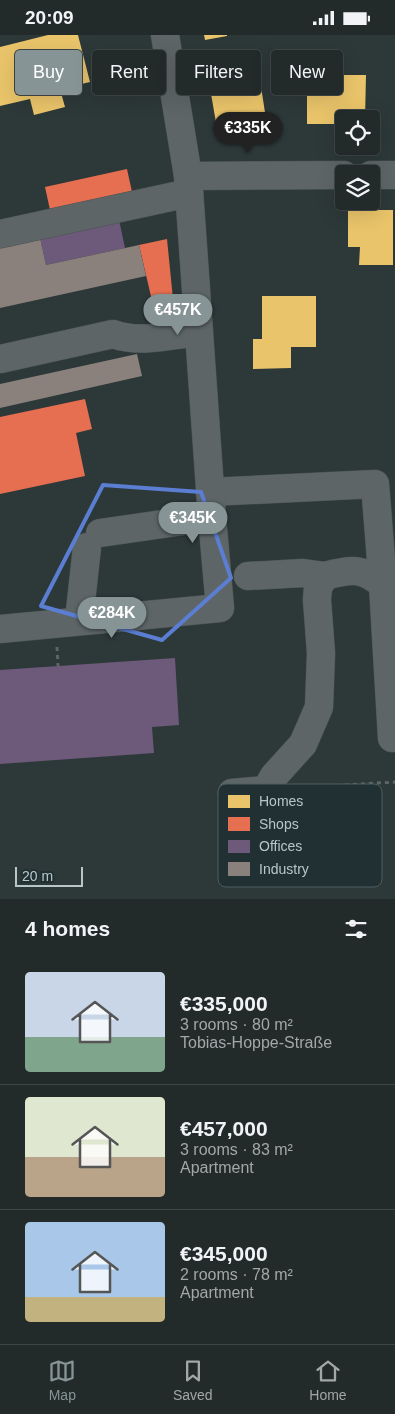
<!DOCTYPE html>
<meta charset="utf-8">
<style>
:root{--surface:#222a2a;--page:#2e3636;--text:#f1f3f6;--muted:#a2a7a8;--line:#3f4647;--accent:#879496}
body{margin:0;font-family:Arial,sans-serif;background:var(--page);color:var(--text);height:100vh;display:flex;flex-direction:column;font-size:19px;white-space:nowrap}
*{box-sizing:border-box;margin:0}
p{font-size:16px;color:var(--muted)}
.icon{flex:none;width:28px;height:28px;fill:none;stroke:currentColor;stroke-width:2;stroke-linecap:round;stroke-linejoin:round}
.map{position:relative;height:864px;overflow:hidden}
.panel{display:flex;flex-direction:column;background:var(--surface);flex:1}
.panel>*{flex:none}
.top-card{position:absolute;left:15px;top:15px;width:365px;height:45px;display:flex;gap:10px}
.fabs{position:absolute;left:335px;top:75px;display:grid;gap:10px}
.fabs a{display:grid;place-items:center;width:45px;height:45px;border-radius:5px;background:var(--surface);box-shadow:0 5px 20px #0002,0 0 0 1px var(--line);font-size:25px}
.scale{position:absolute;left:15px;bottom:12px;width:68px;box-sizing:border-box;padding-left:5px;border:2px solid #b8c6c8;border-top:0;font-size:14px;line-height:18px;white-space:nowrap;color:#b8c6c8;-webkit-text-stroke:4px #213133;paint-order:stroke}
.price{position:absolute;translate:-50% -42px;padding:0 11px;border-radius:18px;background:var(--accent);color:#fff;font-size:16px;line-height:32px;filter:drop-shadow(0 1px 2px #0008)}
.price::after{content:'';position:absolute;left:50%;top:30px;width:15px;height:11px;margin-left:-8px;background:inherit;clip-path:polygon(0 0,100% 0,50% 100%)}
.price.on{background:#222;color:#fff}
ul{padding:0;list-style:none}
li{display:flex;align-items:center;gap:15px;height:125px;padding:0 25px}
li+li{border-top:1px solid var(--line)}
li span{display:grid;place-items:center;flex:none;width:140px;height:100px;border-radius:5px;color:#555}
li>.icon{margin-inline-start:auto}
span .icon{width:60px;height:60px;fill:#fffc;stroke-width:1}
li b{font-size:21px}
h2{display:flex;justify-content:space-between;align-items:center;height:60px;padding:0 25px;font-size:21px}
.pill{padding:0 18px;border-radius:5px;background:var(--surface);box-shadow:0 5px 20px #0002,0 0 0 1px var(--line);font-size:18px;line-height:45px}
.pill.on{background:var(--accent);color:#fff}
.status{display:flex;justify-content:space-between;align-items:center;height:35px;padding:0 25px;background:var(--surface);direction:ltr}
.status svg{height:14px;fill:currentColor}
.menu{display:flex;justify-content:space-around;align-items:center;height:70px;border-top:1px solid var(--line);background:var(--surface);font-size:14px;color:var(--muted)}
.menu a{display:grid;justify-items:center;gap:2px}
.menu .on{color:var(--accent)}
.map>svg:first-child{display:block}
.homes{fill:#e9c46a}
.shops{fill:#e76f51}
.offices{fill:#6d597a}
.industry{fill:#8a817c}
.lines{fill:none;stroke-linecap:round;stroke-linejoin:round}
.minor-casing{stroke:#4b5353;stroke-width:29}
.path{stroke:#5e6566;stroke-width:3;stroke-dasharray:4 4;stroke-linecap:butt}
.minor{stroke:#5d6566;stroke-width:28}
.marked{fill:none;stroke:#5b7ed2;stroke-width:4;stroke-linejoin:round}
.key{fill:#213133;stroke:#4e5e60;stroke-width:1}
.key-label{font-size:14px;fill:#b8c6c8}
</style>
<div class="status"><b>20:09</b><svg viewBox="0 0 49 12"><path d="M0 12V9h3v3zM5 12V6h3v6zM10 12V3h3v9zM15 12V0h3v12zM26 1h20v11H26zM47 4h2v5h-2z"/></svg></div>
<div class="map">
<svg width="395" height="864" viewBox="0 0 395 864">
<rect width="100%" height="100%" fill="#2d3838"/>
<g class="homes">
<path d="M 48,0 L 78,0 L 90,47 L 60,54 L 65,72 L 34,80 L 30,64 L 0,71 L 0,12 Z"/>
<path d="M 204,0 L 227,0 L 227,1 L 205,5 Z"/>
<path d="M 307,40 L 366,40 L 365,84 L 344,84 L 344,89 L 307,89 Z"/>
<path d="M 260,45 L 268,97 L 219,105 L 210,53 Z"/>
<path d="M 348,175 L 393,175 L 393,230 L 359,230 L 360,212 L 348,212 Z"/>
<path d="M 262,261 L 316,261 L 316,312 L 291,312 L 291,333 L 253,334 L 253,304 L 262,304 Z"/>
</g>
<g class="shops">
<path d="M 127,134 L 132,157 L 50,175 L 45,152 Z"/>
<path d="M 167,204 L 175,284 L 157,287 L 139,210 Z"/>
<path d="M 85,364 L 92,394 L 76,398 L 85,441 L 0,459 L 0,382 Z"/>
</g>
<g class="offices">
<path d="M 118,180 L 125,213 L 46,230 L 39,198 Z"/>
<path d="M 175,623 L 179,690 L 152,692 L 154,718 L 0,729 L 0,635 Z"/>
</g>
<g class="industry">
<path d="M 39,198 L 46,230 L 139,210 L 146,241 L 0,273 L 0,206 Z"/>
<path d="M 137,319 L 142,341 L 0,373 L 0,349 Z"/>
</g>
<g class="lines">
<defs>
<g id="minor">
<path d="M 371,140 L 395,140"/>
<path d="M 188,141 L 344,140"/>
<path d="M 0,199 L 189,158"/>
<path d="M 0,324 L 113,299 C 140,309 171,300 199,297"/>
<path d="M 210,457 L 375,449 L 383,550 L 392,703"/>
<path d="M 100,498 L 212,482"/>
<path d="M 248,541 L 303,538 L 325,541"/>
<path d="M 79,585 L 87,512"/>
<path d="M 0,594 L 220,573 L 212,482 L 188,141 L 165,0"/>
<path d="M 232,758 L 266,755 L 274,741 L 303,709 L 319,672 L 321,618 L 317,565 L 318,552 L 325,541 C 350,534 363,532 383,550"/>
</g>
</defs>
<use href="#minor" class="minor-casing"/>
<g class="path">
<path d="M 57,612 L 58,631"/>
<path d="M 297,753 L 395,747"/>
</g>
<use href="#minor" class="minor"/>
</g>
<path class="marked" d="M 103,450 L 201,457 L 231,543 L 162,605 L 41,571 Z"/>
<rect x="218" y="749" width="164" height="103" rx="8" class="key"/>
<rect x="228" y="760" width="22" height="13" fill="#e9c46a"/>
<rect x="228" y="782" width="22" height="14" fill="#e76f51"/>
<rect x="228" y="805" width="22" height="13" fill="#6d597a"/>
<rect x="228" y="827" width="22" height="14" fill="#8a817c"/>
<g class="key-label">
<text x="259" y="771">Homes</text>
<text x="259" y="794">Shops</text>
<text x="259" y="816">Offices</text>
<text x="259" y="839">Industry</text>
</g>
</svg>
<div class="fabs">
<a><svg class="icon" aria-label="locate" viewBox="0 0 24 24"><circle cx="12" cy="12" r="6"/><path d="M12 2v4M12 18v4M2 12h4M18 12h4"/></svg></a>
<a><svg class="icon" aria-label="layers" viewBox="0 0 24 24"><path d="M12 4l9 5-9 5-9-5zM3 14l9 5 9-5"/></svg></a>
</div>
<div class="scale">20 m</div>
<b class="price on" style="left:248px;top:119px">€335K</b>
<b class="price" style="left:178px;top:301px">€457K</b>
<b class="price" style="left:193px;top:509px">€345K</b>
<b class="price" style="left:112px;top:604px">€284K</b>
<div class="top-card">
<a class="pill on">Buy</a>
<a class="pill">Rent</a>
<a class="pill">Filters</a>
<a class="pill">New</a>
</div>
</div>
<section class="panel">
<h2>4 homes<svg class="icon" aria-label="filters" viewBox="0 0 24 24"><path d="M4 7h16M4 17h16"/><circle cx="9" cy="7" r="2"/><circle cx="15" cy="17" r="2"/></svg></h2>
<ul>
<li><span style="background:linear-gradient(#c9d6e8 65%,#7fa58c 0)"><svg class="icon" aria-label="home" viewBox="0 0 24 24"><path d="M3 11l9-7 9 7M6 9v11h12V9"/></svg></span><div><b>€335,000</b><p>3 rooms · 80 m²</p><p>Tobias-Hoppe-Straße</p></div></li>
<li><span style="background:linear-gradient(#dfe7d0 60%,#b9a48a 0)"><svg class="icon" aria-label="home" viewBox="0 0 24 24"><path d="M3 11l9-7 9 7M6 9v11h12V9"/></svg></span><div><b>€457,000</b><p>3 rooms · 83 m²</p><p>Apartment</p></div></li>
<li><span style="background:linear-gradient(#a9c7e8 75%,#c2b280 0)"><svg class="icon" aria-label="home" viewBox="0 0 24 24"><path d="M3 11l9-7 9 7M6 9v11h12V9"/></svg></span><div><b>€345,000</b><p>2 rooms · 78 m²</p><p>Apartment</p></div></li>
</ul>
</section>
<nav class="menu">
<a class="on"><svg class="icon" aria-label="map" viewBox="0 0 24 24"><path d="M3 6l6-2 6 2 6-2v14l-6 2-6-2-6 2zM9 4v14M15 6v14"/></svg>Map</a>
<a><svg class="icon" aria-label="saved" viewBox="0 0 24 24"><path d="M7 4h10v16l-5-4-5 4z"/></svg>Saved</a>
<a><svg class="icon" aria-label="home" viewBox="0 0 24 24"><path d="M3 11l9-7 9 7M6 9v11h12V9"/></svg>Home</a>
</nav>
